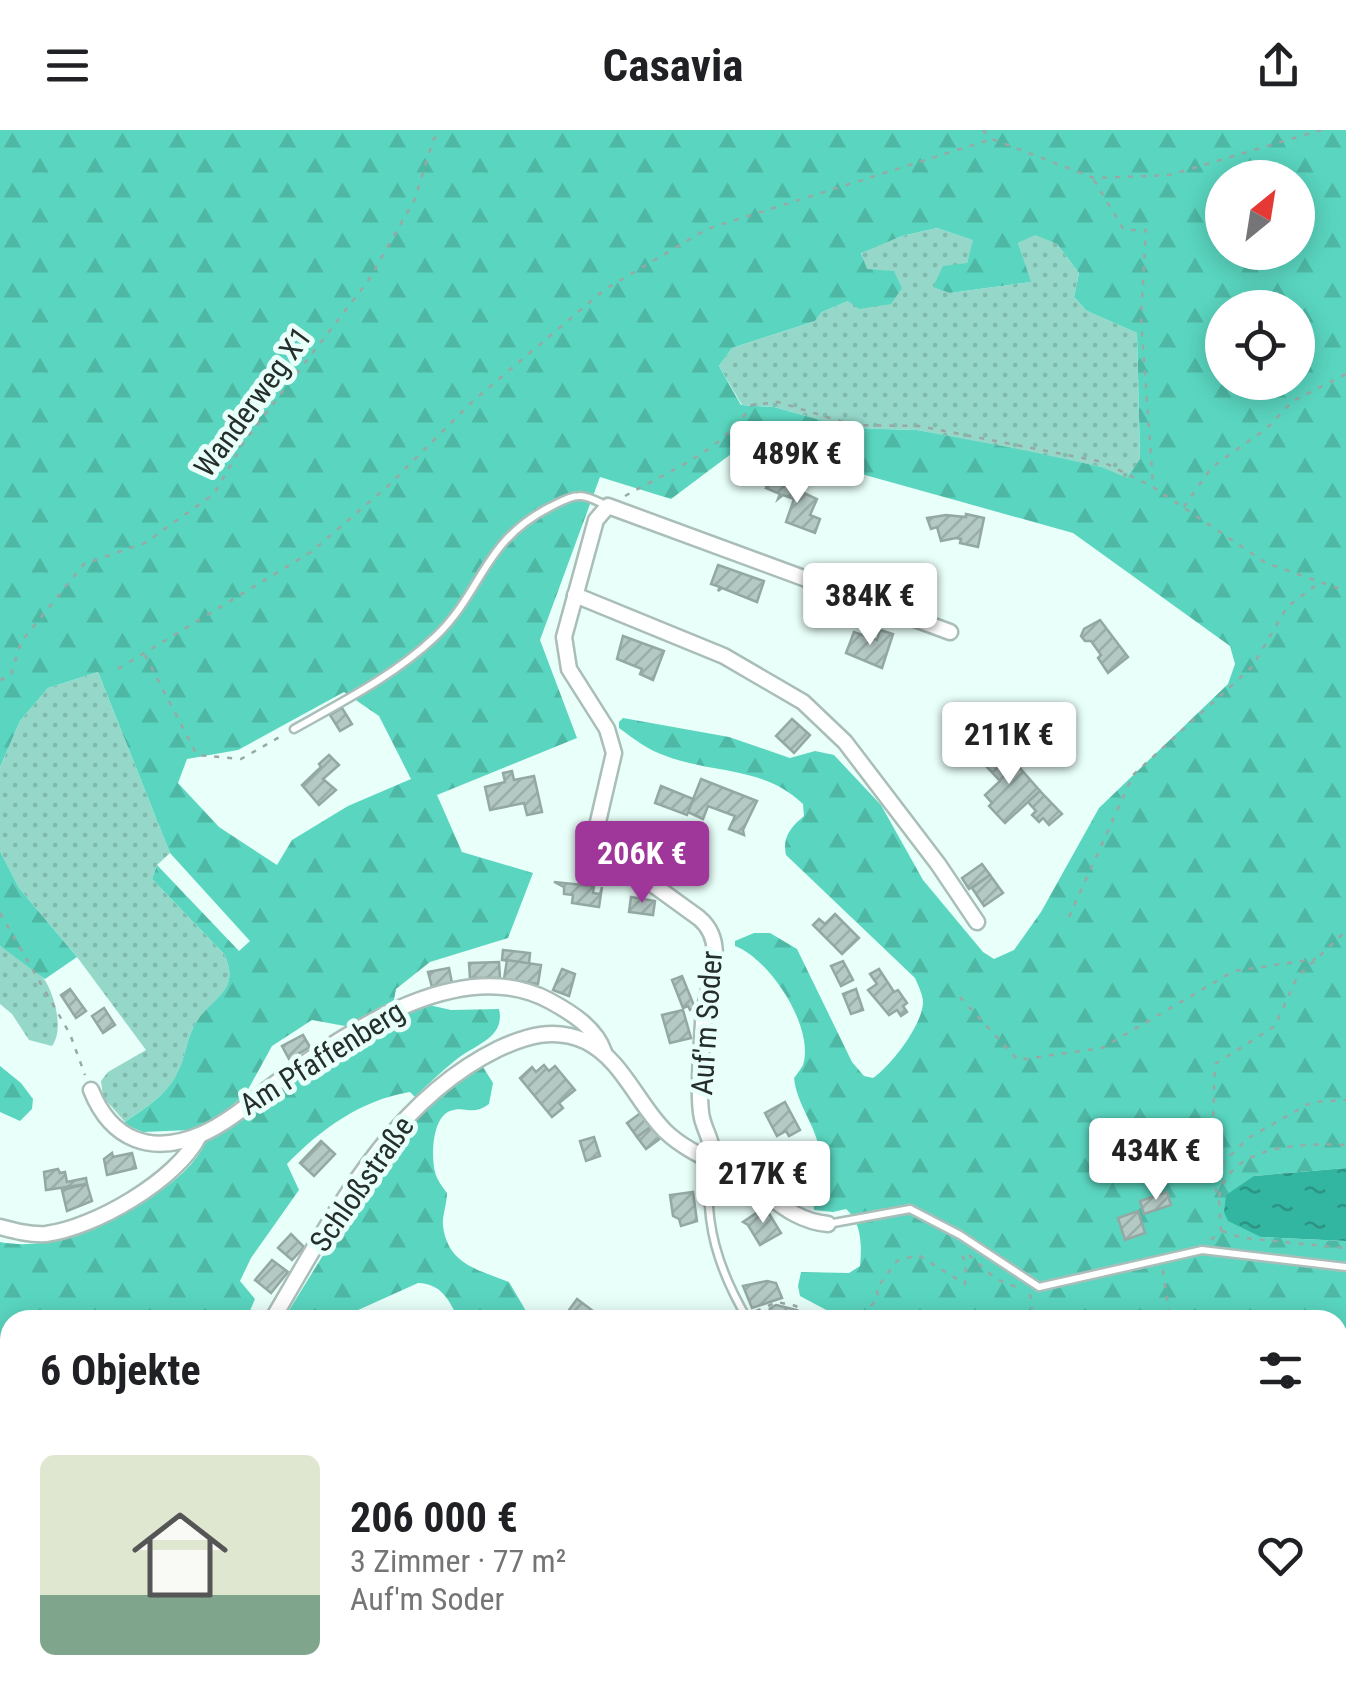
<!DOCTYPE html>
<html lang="de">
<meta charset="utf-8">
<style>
:root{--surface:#fff;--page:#f2f2f2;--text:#202124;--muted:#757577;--line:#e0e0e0;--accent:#9f379b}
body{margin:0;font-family:"Roboto Condensed",sans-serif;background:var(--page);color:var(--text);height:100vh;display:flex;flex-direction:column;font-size:38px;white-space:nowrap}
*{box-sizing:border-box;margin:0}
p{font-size:32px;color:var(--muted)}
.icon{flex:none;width:55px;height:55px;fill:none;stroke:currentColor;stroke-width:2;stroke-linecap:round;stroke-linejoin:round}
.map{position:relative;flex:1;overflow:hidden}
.side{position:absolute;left:0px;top:1180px;width:1348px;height:390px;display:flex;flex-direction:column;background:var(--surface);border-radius:30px 30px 0 0;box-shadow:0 5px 25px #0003}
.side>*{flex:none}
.needle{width:65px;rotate:30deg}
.fabs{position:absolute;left:1205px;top:30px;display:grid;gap:20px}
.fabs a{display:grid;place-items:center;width:110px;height:110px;border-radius:50%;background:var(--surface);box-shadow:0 5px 25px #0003;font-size:50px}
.price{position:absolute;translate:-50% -85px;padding:0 22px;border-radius:10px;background:#fff;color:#222;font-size:32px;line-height:65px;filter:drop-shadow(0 2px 5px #0008)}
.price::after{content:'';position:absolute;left:50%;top:60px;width:30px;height:22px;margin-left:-15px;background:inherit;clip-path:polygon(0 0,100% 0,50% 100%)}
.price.current{background:var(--accent);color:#fff}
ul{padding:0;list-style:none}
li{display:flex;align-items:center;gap:30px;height:250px;padding:0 40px}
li+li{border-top:2px solid var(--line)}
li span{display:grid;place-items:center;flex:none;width:280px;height:200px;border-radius:15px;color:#555}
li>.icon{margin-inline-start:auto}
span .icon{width:120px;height:120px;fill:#fffc;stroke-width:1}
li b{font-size:42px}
h2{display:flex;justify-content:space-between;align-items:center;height:120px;padding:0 40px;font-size:42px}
header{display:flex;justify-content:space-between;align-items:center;height:130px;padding:0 40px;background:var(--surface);font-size:45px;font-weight:700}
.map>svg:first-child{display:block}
.grass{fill:url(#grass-dots)}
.forest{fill:url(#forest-firs);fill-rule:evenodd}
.water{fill:url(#water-ripples)}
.building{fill:url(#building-hatch);stroke:#94a8a3;stroke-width:2.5}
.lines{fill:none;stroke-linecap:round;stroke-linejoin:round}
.service-casing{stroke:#aabeb9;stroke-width:11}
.pedestrian-casing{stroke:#aabeb9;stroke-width:15}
.minor-casing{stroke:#aabeb9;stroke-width:19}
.path{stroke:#98a8a4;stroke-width:2.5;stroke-dasharray:5 8;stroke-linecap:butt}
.service{stroke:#fff;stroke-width:6}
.pedestrian{stroke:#fff;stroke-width:10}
.minor{stroke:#fff;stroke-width:14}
.labels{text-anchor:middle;stroke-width:10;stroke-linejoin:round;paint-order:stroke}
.street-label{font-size:30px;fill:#262e2c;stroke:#e9fff9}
</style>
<header><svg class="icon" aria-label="menu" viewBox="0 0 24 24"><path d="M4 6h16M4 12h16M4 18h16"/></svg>Casavia<svg class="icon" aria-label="share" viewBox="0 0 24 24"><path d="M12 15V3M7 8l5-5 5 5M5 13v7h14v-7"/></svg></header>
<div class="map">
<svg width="1346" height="1570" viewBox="0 0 1346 1570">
<defs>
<pattern id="grass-dots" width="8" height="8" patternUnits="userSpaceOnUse" patternTransform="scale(2.5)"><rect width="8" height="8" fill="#95d8c9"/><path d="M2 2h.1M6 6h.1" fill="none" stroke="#80baad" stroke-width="1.8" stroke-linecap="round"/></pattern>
<pattern id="forest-firs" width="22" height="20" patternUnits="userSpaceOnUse" patternTransform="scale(2.5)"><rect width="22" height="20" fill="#5ad6c0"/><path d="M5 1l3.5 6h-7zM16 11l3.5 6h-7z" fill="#4eb8a5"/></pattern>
<pattern id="water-ripples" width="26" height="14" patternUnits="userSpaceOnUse" patternTransform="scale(2.5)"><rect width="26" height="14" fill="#33b6a1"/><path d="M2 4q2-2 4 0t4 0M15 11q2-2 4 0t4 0" fill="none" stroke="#2b9483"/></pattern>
<pattern id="building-hatch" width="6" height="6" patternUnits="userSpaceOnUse" patternTransform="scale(2.5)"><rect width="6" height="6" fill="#b4c9c4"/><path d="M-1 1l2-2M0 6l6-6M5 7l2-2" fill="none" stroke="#9bada9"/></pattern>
</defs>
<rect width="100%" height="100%" fill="#e9fff9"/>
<g class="grass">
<path d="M 937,98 L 974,110 L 967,133 L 950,163 L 1030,152 L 1018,113 L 1034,104 L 1057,114 L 1079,143 L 1074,167 L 1087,181 L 1137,203 L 1140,329 L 1127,349 L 1102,337 L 917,300 L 849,298 L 774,277 L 742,275 L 719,236 L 732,218 L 815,191 L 822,182 L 848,171 L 866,139 L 861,122 L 902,106 Z"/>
<path d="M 98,542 L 170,723 L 157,735 L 152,749 L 224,824 C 243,864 208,868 193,898 C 186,912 185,929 177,943 C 166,966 145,978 125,992 L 103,967 L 101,951 L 108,942 L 146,920 L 77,827 L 19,758 L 0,721 L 0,637 L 20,591 L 48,558 Z"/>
<path d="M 0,816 C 13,825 38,838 46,852 C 55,868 64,900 52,916 L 29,910 L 12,884 L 0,874 Z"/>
</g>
<g class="forest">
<path d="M 0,0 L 1346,0 L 1346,1038 L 1254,1046 L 1261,1107 L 1346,1111 L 1346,1570 L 853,1570 L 851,1560 L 1338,1560 L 1338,1190 L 845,1190 L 800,1166 L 798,1156 L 801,1142 L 849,1143 L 860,1136 C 862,1117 862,1093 846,1079 L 833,1082 L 814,1080 C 812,1061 823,1045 820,1024 C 817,996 797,976 794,948 C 795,947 803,936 803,935 C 815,898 770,829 735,816 L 735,811 L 754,803 L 770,803 L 797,819 L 852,932 L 864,946 L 873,948 C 891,936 923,894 923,872 C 923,865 918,855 915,848 L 786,725 C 782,707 791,697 804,686 L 803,674 C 764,636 713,644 666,626 C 648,620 634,609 619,598 L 619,592 L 623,588 L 729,607 L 790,628 L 815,621 L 834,625 L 881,675 L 923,750 L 983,822 L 994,829 L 1014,820 L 1041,782 L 1099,678 L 1228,554 L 1235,534 L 1230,516 L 1073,403 L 747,312 L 671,369 L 600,347 L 540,510 L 577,608 L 437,665 L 462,722 L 533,743 L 508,808 L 430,832 L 396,859 L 394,870 L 345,896 L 312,890 L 272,916 L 245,965 L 207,995 L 190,1000 L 143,1002 L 124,994 L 125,992 C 145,978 166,966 177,943 C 185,929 186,912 193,898 C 207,868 243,864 224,824 L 152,749 L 157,735 L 239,821 L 250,811 L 170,723 L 98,542 L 48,558 L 20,591 L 0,637 ZM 1222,48 L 1298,48 L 1298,122 L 1222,122 ZM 937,98 L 973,110 L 967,133 L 943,136 L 933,157 L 950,163 L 1031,152 L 1018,113 L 1035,105 L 1057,114 L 1079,143 L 1074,167 L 1087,181 L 1137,203 L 1140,329 L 1127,348 L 1102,337 L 1028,321 L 917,300 L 849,298 L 774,277 L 741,275 L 719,236 L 732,218 L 815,191 L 822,182 L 848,171 L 859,179 L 891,174 L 902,158 L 894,141 L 867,139 L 861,123 L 902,106 ZM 1222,178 L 1298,178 L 1298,252 L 1222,252 ZM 344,562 L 379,586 L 411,649 L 348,676 L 292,710 L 277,735 L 219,697 L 178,653 L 187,629 L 238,620 Z"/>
<path d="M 0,721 L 19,758 L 77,827 L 45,849 L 0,816 Z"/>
<path d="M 429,875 L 451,880 L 499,879 C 506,908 474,915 457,929 C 442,941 429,953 415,967 L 410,962 C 361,970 321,999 287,1034 L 299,1060 L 251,1128 L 240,1151 L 255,1169 L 246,1190 L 10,1190 L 10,1362 L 0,1363 L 0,1112 C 21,1116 42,1114 63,1109 C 104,1098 191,1053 205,1012 L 265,967 L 405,883 Z"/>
<path d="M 0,936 L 21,953 L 33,969 L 32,979 L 20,991 L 0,982 Z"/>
<path d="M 483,937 L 493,953 L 489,974 C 471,987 465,975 450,981 C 432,988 431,1026 435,1042 C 437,1050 442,1056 447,1063 C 447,1074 442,1086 443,1096 C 448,1135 479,1140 509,1152 L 526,1181 L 537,1190 L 459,1190 C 449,1170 442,1154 418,1153 L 336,1190 L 283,1190 L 385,1025 L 416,986 L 424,976 Z"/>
</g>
<path class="water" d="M 1346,1038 L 1346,1111 L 1261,1107 L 1228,1091 L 1224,1082 L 1226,1065 L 1254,1046 Z"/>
<g class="building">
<path d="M 770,347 L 817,369 L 810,385 L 820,389 L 815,403 L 786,392 L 794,369 L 783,365 L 778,369 L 780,364 L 766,358 Z"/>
<path d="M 966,384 L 984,388 L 978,417 L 960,413 L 961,409 L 956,408 L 941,411 L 937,397 L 931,399 L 927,388 L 946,385 L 966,387 Z"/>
<path d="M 718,435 L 764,451 L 757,472 L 722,458 L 718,461 L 720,457 L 711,454 Z"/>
<path d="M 1100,490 L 1128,527 L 1108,543 L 1098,528 L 1101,525 L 1091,511 L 1085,511 L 1081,506 L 1084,499 Z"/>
<path d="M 880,500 L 893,504 L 882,538 L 846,523 L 854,502 L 877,510 Z"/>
<path d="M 623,506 L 664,521 L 653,550 L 640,544 L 642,539 L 617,529 Z"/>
<path d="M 342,578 L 352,594 L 340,601 L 330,585 Z"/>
<path d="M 792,589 L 810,605 L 794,623 L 776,606 Z"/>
<path d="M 1004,620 L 1040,661 L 1005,693 L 989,676 L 992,673 L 985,665 L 1000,651 L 986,636 Z"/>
<path d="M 329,625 L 339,635 L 323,649 L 336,660 L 319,675 L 302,655 L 321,637 L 319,634 Z"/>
<path d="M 512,641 L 514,650 L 534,646 L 542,682 L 527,685 L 524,673 L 490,680 L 485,657 L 505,652 L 503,643 Z"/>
<path d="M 701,649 L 757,671 L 743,700 L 744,705 L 729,699 L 735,686 L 708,676 L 703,689 L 688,682 Z"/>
<path d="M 661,656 L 693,669 L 687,685 L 655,673 Z"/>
<path d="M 1040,661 L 1062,684 L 1049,695 L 1043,688 L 1039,692 L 1032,685 L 1036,681 L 1028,672 Z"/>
<path d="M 982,734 L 990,745 L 969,759 L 962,748 Z"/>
<path d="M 990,745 L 1003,763 L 984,776 L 972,758 Z"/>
<path d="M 554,752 L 594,756 L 593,763 L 600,764 L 602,757 L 599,777 L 572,773 L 573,765 L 564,764 L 564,757 Z"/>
<path d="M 631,767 L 655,771 L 653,785 L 629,782 Z"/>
<path d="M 835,784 L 859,808 L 842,824 L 813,795 L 819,789 L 825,794 Z"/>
<path d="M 503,820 L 530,823 L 529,834 L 502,830 Z"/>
<path d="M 507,830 L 541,835 L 538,854 L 504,849 Z"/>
<path d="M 843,831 L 853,850 L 841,856 L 831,836 Z"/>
<path d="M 499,832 L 500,848 L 470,848 L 469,833 Z"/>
<path d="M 449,838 L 452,853 L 432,857 L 428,842 Z"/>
<path d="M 562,839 L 575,844 L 569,866 L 553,860 Z"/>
<path d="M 879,839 L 894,862 L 898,860 L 907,873 L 903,876 L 907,882 L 901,886 L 897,880 L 889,885 L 868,860 L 877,854 L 870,844 Z"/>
<path d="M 682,846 L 695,878 L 690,880 L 688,876 L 683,878 L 672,850 Z"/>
<path d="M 70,859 L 86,881 L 76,888 L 61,865 Z"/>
<path d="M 856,859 L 863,880 L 851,884 L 843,864 Z"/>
<path d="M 104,878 L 115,895 L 103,903 L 92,886 Z"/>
<path d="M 683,880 L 691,908 L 670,913 L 662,885 Z"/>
<path d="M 303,905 L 310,917 L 289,929 L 282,916 Z"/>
<path d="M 544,935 L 549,941 L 555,936 L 575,960 L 559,973 L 563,978 L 552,987 L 520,948 L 532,937 L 536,942 Z"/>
<path d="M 785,972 L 800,1000 L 789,1006 L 786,1001 L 777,1006 L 765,983 Z"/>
<path d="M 642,982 L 652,996 L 637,1007 L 627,993 Z"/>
<path d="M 652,996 L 661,1008 L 646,1019 L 637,1007 Z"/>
<path d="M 594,1007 L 600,1026 L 586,1031 L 580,1011 Z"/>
<path d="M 321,1011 L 335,1024 L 314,1046 L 300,1033 Z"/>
<path d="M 112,1023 L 113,1027 L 132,1023 L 136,1038 L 107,1045 L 104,1029 Z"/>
<path d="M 58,1039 L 60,1043 L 65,1042 L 67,1052 L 86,1048 L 87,1054 L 46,1060 L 44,1042 Z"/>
<path d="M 87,1054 L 92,1071 L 67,1081 L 62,1060 Z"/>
<path d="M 693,1062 L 697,1091 L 681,1096 L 679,1089 L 673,1086 L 670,1065 Z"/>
<path d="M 1167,1062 L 1171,1075 L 1144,1084 L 1140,1071 Z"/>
<path d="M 765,1077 L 781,1103 L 760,1115 L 748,1095 L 743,1092 Z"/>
<path d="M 1138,1081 L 1145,1103 L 1125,1110 L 1118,1088 Z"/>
<path d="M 291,1104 L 304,1117 L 292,1130 L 278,1118 Z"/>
<path d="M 272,1130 L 288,1142 L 271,1163 L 255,1150 Z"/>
<path d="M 767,1151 L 776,1153 L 782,1168 L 752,1178 L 743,1156 Z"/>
<path d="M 577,1169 L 597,1184 L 593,1190 L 568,1190 L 564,1187 Z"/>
<path d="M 776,1175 L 797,1180 L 792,1190 L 767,1190 L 770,1178 Z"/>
<path d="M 257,1560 L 300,1560 L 302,1565 L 290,1570 L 261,1570 Z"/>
<path d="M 553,1560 L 574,1560 L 574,1564 L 584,1566 L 584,1570 L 552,1570 Z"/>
<path d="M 799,1560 L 839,1560 L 840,1561 L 838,1570 L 822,1570 Z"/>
</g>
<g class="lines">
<defs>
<g id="service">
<path d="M 294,599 C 342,572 395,545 435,507 C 484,460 482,412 550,377 C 558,373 570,366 579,366 C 588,365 600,373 608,376"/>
<path d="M 711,1034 C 702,1091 719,1141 748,1190"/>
<path d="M 828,1094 L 910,1079 L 960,1105 L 1039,1157 L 1202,1120 L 1346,1137"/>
<path d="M 1338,1423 L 1346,1431"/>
</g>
<path id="pedestrian" d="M 467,1564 L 533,1570"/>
<g id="minor">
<path d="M 575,465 L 724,526 L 803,572 L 845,612 L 938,734 L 977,792"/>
<path d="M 91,960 C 111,1010 151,1026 202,1004 C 232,991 257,966 284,947 C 354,899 463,824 550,871 C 572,883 596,898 604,922"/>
<path d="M 711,1033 C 715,1013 706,1005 702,988 C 697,967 702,915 703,892 C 705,858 731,815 699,788 L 612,725 L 594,709 L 614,623 L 607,599 L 569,539 L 564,507 L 596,390 L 608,376 L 950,502"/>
<path d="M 0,1097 C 15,1101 30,1105 46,1104 C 94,1098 177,1050 199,1006"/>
<path d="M 272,1190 C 332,1089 388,973 498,919 C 526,906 554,897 585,911 C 622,929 637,973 665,1001 C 688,1023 717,1032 743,1048 C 772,1066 792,1091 828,1094"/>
<path d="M 0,1430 L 10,1426"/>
<path d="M 0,1486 L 10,1482"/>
<path d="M 0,1566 L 38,1560"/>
<path d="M 241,1570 L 243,1560"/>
</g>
</defs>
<use href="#service" class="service-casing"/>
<use href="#pedestrian" class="pedestrian-casing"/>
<use href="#minor" class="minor-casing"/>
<g class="path">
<path d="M 983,0 L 992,9 L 1094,48 L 1170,45 L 1321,0"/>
<path d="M 1094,50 L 1124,100 L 1146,100 L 1141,189 L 1153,355"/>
<path d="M 625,366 C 674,338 719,323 752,275 L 778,272 L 853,295 L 919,296 L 1103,332 L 1153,357 L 1266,433 L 1346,461"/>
<path d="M 1184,377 L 1211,338 L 1267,298 L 1293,271 L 1346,244"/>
<path d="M 145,525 L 197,625 L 241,629 L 285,604"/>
<path d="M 118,539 L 311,422 L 388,356 L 473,271 L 604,160 L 707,99 L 992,9"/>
<path d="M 0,550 L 11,545 L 21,512 L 84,434 L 145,413 L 214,364 L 244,312 L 368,151 L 415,69 L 433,10 L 441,0"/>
<path d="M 0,783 L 70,904 L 85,945"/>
<path d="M 1069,787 L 1133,645 L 1252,537 L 1287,477 L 1319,453"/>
<path d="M 960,867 L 1018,930 L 1102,918 L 1234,841 L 1316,829"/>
<path d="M 1212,1044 L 1248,1008 L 1312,972 L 1346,970"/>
<path d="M 1219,1067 C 1229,1014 1304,1013 1346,1015"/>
<path d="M 1222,1101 L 1243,1108 L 1346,1118"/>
<path d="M 1211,1110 L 1221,1101 L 1219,1069 L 1211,1045 L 1215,934 L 1275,896 L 1297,847 L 1346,801"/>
<path d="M 1163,1140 L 1170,1190"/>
<path d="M 1030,1164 L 1032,1179"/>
<path d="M 756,1181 L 777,1172 L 796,1176 L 807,1190"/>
<path d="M 849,1190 L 873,1174 L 878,1165 L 876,1159 L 897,1131 L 918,1125 L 965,1154 L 966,1133 L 962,1125 L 968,1124 L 996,1149 L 1021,1159"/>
<path d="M 0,1299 L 10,1301"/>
<path d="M 337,1560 L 342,1570"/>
<path d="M 706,1560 L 765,1570"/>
<path d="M 755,1560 L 767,1570"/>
<path d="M 605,1570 L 610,1560"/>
</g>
<use href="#service" class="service"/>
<use href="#pedestrian" class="pedestrian"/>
<use href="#minor" class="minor"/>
</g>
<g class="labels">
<g class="street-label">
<text transform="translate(253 272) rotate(-54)" y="10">Wanderweg X1</text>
<text transform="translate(707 893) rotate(-86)" y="10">Auf'm Soder</text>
<text transform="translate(322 928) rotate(-32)" y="10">Am Pfaffenberg</text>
<text transform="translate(362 1054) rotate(-55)" y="10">Schloßstraße</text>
</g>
</g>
</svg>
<div class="fabs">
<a><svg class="needle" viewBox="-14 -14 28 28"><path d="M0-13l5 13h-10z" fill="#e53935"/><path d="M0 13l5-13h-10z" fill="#757577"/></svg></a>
<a><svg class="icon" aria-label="locate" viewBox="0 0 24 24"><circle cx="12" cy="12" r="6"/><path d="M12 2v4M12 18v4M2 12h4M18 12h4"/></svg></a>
</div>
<b class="price" style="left:797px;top:376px">489K €</b>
<b class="price" style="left:870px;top:518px">384K €</b>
<b class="price" style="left:1009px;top:657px">211K €</b>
<b class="price current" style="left:642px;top:776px">206K €</b>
<b class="price" style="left:1156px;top:1073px">434K €</b>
<b class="price" style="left:763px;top:1096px">217K €</b>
<section class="side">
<h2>6 Objekte<svg class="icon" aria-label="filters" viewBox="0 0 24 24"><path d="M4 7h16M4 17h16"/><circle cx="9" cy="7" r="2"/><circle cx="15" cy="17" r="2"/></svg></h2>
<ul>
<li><span style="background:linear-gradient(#dfe7d0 70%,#7fa58c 0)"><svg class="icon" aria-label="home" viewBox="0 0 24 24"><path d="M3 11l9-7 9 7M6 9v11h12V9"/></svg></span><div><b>206 000 €</b><p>3 Zimmer · 77 m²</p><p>Auf'm Soder</p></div><svg class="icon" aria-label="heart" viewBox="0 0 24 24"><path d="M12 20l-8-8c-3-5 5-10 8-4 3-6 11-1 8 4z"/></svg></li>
</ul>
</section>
</div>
